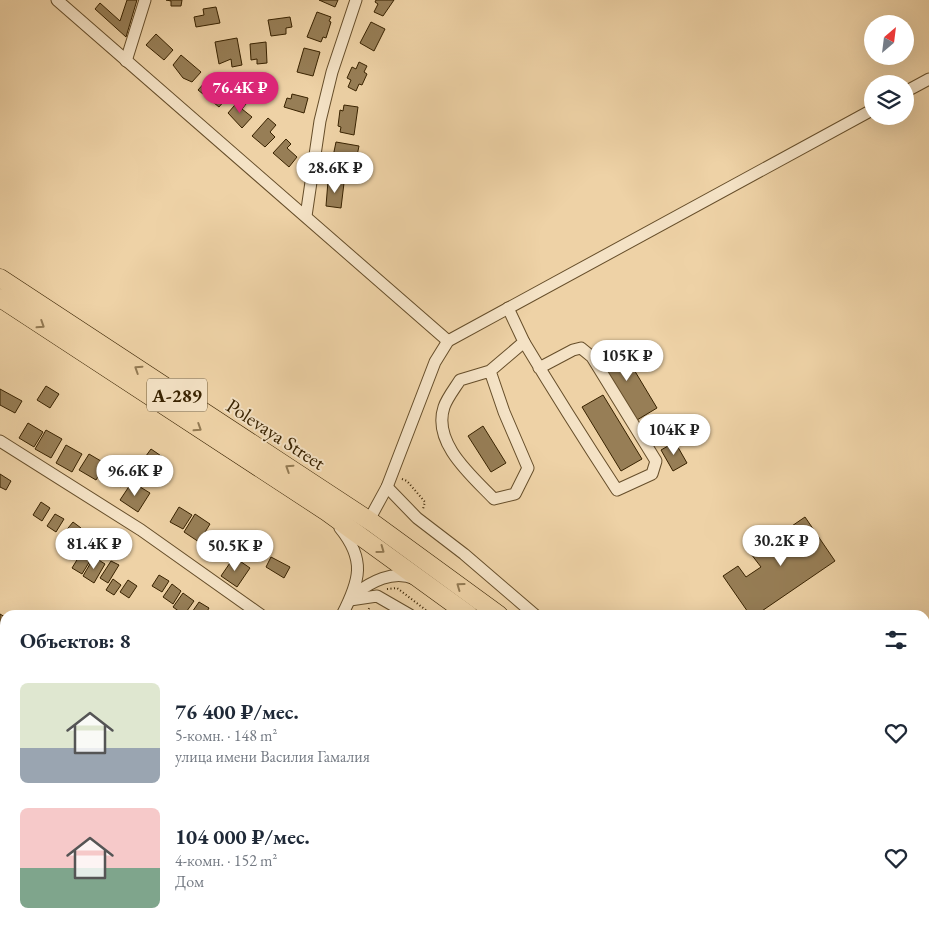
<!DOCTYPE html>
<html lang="ru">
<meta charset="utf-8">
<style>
:root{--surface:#fff;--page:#f2f2f3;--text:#1f2937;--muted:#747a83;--accent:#db2777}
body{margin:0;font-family:"EB Garamond",serif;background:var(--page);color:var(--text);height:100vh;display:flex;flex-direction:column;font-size:19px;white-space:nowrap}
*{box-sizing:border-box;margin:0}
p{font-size:16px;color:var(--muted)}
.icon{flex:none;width:28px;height:28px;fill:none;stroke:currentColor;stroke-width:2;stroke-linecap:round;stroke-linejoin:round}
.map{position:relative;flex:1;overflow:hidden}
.drawer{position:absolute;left:0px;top:610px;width:930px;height:320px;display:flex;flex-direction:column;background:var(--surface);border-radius:15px 15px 0 0;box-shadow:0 5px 20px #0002}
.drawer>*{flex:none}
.needle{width:32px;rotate:28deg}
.buttons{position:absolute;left:864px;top:15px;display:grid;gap:10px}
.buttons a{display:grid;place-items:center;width:50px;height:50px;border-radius:50%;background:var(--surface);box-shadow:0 5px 20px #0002;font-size:25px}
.price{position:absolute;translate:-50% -42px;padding:0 11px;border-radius:18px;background:#fff;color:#222;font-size:16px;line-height:32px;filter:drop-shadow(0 1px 2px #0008)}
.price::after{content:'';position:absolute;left:50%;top:30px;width:15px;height:11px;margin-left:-8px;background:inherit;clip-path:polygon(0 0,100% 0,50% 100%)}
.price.active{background:var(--accent);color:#fff}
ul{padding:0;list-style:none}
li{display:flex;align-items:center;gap:15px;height:125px;padding:0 20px}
li span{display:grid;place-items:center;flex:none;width:140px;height:100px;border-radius:8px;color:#555}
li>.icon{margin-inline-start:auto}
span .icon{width:60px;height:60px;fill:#fffc;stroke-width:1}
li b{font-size:21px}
h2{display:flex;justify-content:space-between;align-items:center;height:60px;padding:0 20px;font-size:21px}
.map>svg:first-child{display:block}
.building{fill:#977e56;stroke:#382200}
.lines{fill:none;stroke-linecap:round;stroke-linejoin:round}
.minor-casing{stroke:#664e2a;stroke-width:13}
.major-casing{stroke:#382200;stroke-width:17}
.highway-casing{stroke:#382200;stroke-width:19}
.path{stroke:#382200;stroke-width:2;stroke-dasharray:1 2.5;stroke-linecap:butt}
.minor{stroke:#f4e2c5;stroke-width:11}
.major{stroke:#eed2a6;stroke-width:15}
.highway{stroke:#eed2a6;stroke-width:18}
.oneway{stroke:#937a53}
.labels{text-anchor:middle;stroke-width:4;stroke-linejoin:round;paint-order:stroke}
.shield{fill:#f4e2c5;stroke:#705c3b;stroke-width:1}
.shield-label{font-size:19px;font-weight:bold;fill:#382200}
.street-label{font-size:20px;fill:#382200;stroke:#f4e2c5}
</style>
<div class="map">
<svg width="929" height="930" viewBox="0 0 929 930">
<rect width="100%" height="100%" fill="#eed2a6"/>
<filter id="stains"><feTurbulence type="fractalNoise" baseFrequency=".004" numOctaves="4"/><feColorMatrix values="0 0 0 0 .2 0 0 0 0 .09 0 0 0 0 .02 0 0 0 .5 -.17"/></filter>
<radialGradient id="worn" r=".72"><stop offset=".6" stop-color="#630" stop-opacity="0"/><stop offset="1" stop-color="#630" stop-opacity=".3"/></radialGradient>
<g class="building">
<path d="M 127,0 L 137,0 L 126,37 L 95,9 L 100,3 L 120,21 Z"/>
<path d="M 166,0 L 182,0 L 181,6 L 171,6 L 171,1 Z"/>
<path d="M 319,0 L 338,0 L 335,7 Z"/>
<path d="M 376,0 L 394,0 L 383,16 L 374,12 L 378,4 L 375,2 Z"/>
<path d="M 216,7 L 220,23 L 196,27 L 194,17 L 204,15 L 203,9 Z"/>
<path d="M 317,12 L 331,17 L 329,21 L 331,22 L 326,38 L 323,37 L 321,42 L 307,37 Z"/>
<path d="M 290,17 L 292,27 L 286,28 L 286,34 L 271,36 L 268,20 Z"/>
<path d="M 371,22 L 385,29 L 374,51 L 360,43 Z"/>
<path d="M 156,34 L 173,50 L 164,60 L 146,45 Z"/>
<path d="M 237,38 L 242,65 L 232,67 L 231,59 L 219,64 L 215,42 Z"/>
<path d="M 266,42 L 267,63 L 257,64 L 257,59 L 251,60 L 250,44 Z"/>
<path d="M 304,48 L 320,52 L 313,76 L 297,72 Z"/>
<path d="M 181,55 L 201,72 L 192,82 L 183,78 L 173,65 Z"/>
<path d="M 359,62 L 367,66 L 364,72 L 367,74 L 362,85 L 359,84 L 356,91 L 348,87 L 351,80 L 347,78 L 352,67 L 356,69 Z"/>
<path d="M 206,81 L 226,99 L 219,107 L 198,90 Z"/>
<path d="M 292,94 L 308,98 L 304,113 L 284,107 L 287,98 L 291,99 Z"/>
<path d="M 240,99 L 246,104 L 242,109 L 252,117 L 242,128 L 228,113 Z"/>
<path d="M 344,105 L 358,107 L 354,135 L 340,132 L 341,127 L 338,126 L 340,110 L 343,111 Z"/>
<path d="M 268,118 L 276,125 L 270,132 L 275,137 L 265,147 L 252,136 Z"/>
<path d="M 286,139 L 291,144 L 287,148 L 297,157 L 289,167 L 273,153 Z"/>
<path d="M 336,142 L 359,146 L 353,175 L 330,171 Z"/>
<path d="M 328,181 L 344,183 L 341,208 L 326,206 Z"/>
<path d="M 618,343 L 657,408 L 637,420 L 598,356 Z"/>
<path d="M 46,386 L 59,394 L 50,408 L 37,400 Z"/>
<path d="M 0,389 L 22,401 L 15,413 L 0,405 Z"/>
<path d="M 603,395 L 642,459 L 621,471 L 582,407 Z"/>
<path d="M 28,423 L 43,432 L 34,447 L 19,438 Z"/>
<path d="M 483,426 L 506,463 L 491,472 L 468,436 Z"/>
<path d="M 46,430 L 62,439 L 51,458 L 35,449 Z"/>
<path d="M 675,442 L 687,463 L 673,471 L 661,450 Z"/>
<path d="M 66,445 L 82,454 L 72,472 L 56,463 Z"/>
<path d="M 151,449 L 170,462 L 163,473 L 143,460 Z"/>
<path d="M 89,454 L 106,464 L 96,480 L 79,470 Z"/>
<path d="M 116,457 L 134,469 L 121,487 L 103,474 Z"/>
<path d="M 0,474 L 11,481 L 6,490 L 0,487 Z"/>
<path d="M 132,482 L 150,493 L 138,512 L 120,500 Z"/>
<path d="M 41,502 L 50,508 L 42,521 L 33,515 Z"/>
<path d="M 179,507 L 192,515 L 183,529 L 170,522 Z"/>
<path d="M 55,514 L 64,519 L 56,532 L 47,526 Z"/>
<path d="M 195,514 L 210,524 L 199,542 L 184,532 Z"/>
<path d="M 805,517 L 835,561 L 756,615 L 750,615 L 723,576 L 738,566 L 746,577 L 761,567 L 751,554 Z"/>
<path d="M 73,522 L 81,528 L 73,540 L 64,533 Z"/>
<path d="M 83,530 L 90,535 L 76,555 L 70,550 Z"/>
<path d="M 219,532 L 234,541 L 223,558 L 208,549 Z"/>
<path d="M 83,550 L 93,556 L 82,574 L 72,568 Z"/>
<path d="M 94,557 L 105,564 L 94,583 L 83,576 Z"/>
<path d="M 234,557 L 250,568 L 237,587 L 221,576 Z"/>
<path d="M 271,557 L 290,567 L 284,578 L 266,567 Z"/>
<path d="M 111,561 L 119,565 L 108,583 L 100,578 Z"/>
<path d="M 159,575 L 169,581 L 162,592 L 152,586 Z"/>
<path d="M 113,579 L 121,585 L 114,595 L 106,590 Z"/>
<path d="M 128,580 L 137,586 L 129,598 L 120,592 Z"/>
<path d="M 172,584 L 181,591 L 173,604 L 163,597 Z"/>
<path d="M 183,593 L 194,601 L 184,615 L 173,607 Z"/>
<path d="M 199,602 L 209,608 L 205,615 L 190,615 Z"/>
<path d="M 0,614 L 5,617 L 5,678 L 0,685 Z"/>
<path d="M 5,724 L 5,739 L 0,735 Z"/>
<path d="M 0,807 L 5,810 L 5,824 L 0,821 Z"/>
<path d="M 0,834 L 5,838 L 5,853 L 0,850 Z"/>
<path d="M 275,925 L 288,925 L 284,930 L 280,930 Z"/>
<path d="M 292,925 L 301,925 L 303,926 L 300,930 L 289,930 Z"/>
<path d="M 540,925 L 555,925 L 552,930 L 539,930 Z"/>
<path d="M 682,925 L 689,925 L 695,930 L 677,930 Z"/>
</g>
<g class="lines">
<defs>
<g id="minor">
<path d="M 57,0 L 448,341"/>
<path d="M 126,61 L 145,0"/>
<path d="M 905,92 L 929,79"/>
<path d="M 306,216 L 320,121 L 332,72 L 356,0"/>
<path d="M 524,342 C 554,392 585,441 617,490 L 652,474 L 656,461 L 592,357 L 581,348 L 573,350 L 539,368"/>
<path d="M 490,371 L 504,412 L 528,468 L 515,494 L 494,499 C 472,476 432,443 444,407 C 447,398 455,388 460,380 L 490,371 L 524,342 L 508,308"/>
<path d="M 0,441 L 141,530 L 261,615"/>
<path d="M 387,487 L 417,518 L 464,554 L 535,615"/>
<path d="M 369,520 L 387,487 L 435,362 L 448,341 L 872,110"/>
<path d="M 340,528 C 366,560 360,580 342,615"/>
<path d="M 353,595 C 371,582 393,569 415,579"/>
<path d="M 350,600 L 377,596 L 410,615"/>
<path d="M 925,846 L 929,843"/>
<path d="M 925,876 L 929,880"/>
<path d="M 925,908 L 929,905"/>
<path d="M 509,925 L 517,930"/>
<path d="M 727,925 L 732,930"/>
<path d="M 911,925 L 916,930"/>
<path d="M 151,930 L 153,925"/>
<path d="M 480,930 L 484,925"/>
</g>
<g id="major">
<path d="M 0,783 L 5,786"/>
<path d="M 216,925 L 224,930"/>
<path d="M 827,925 L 833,930"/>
</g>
<g id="highway">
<path d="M 0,278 L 373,523 L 499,615"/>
<path d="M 0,298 L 327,512 L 469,615"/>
<path d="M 846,925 L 851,930"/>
<path d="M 873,925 L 879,930"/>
</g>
</defs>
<use href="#minor" class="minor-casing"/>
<use href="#major" class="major-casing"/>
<use href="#highway" class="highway-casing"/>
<g class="path">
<path d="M 402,479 L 407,481 L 425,502 L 423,509"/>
<path d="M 387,589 L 397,588 L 431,614"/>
<path d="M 365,615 L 370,607"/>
<path d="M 0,799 L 5,802"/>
<path d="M 199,925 L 204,929"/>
</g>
<use href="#minor" class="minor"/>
<use href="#major" class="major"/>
<use href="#highway" class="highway"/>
</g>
<defs><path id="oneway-chevron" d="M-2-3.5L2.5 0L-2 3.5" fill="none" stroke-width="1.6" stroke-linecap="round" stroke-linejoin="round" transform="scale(1.25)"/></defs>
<g class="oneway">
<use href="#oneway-chevron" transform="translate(41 325) rotate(33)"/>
<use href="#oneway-chevron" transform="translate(138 369) rotate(-147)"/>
<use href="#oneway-chevron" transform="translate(198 428) rotate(33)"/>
<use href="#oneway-chevron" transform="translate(289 468) rotate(-147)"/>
<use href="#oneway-chevron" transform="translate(381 550) rotate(36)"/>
<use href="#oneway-chevron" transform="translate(460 586) rotate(-144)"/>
</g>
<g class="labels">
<rect class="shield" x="147" y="378.5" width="60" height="33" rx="4"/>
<g class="shield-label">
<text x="177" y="402">А-289</text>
</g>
<g class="street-label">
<text transform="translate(276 434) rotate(33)" y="7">Polevaya Street</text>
</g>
</g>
<rect width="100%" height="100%" filter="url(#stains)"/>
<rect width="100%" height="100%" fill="url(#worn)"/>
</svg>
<div class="buttons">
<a><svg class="needle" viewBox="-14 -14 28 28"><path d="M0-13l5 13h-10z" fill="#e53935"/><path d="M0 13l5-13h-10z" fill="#747a83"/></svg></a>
<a><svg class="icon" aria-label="layers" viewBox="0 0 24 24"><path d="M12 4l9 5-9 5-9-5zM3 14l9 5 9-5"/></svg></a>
</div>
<b class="price active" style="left:240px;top:114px">76.4K ₽</b>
<b class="price" style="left:335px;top:194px">28.6K ₽</b>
<b class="price" style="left:627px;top:382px">105K ₽</b>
<b class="price" style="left:674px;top:456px">104K ₽</b>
<b class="price" style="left:135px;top:497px">96.6K ₽</b>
<b class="price" style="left:781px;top:567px">30.2K ₽</b>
<b class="price" style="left:94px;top:570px">81.4K ₽</b>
<b class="price" style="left:235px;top:572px">50.5K ₽</b>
<section class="drawer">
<h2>Объектов: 8<svg class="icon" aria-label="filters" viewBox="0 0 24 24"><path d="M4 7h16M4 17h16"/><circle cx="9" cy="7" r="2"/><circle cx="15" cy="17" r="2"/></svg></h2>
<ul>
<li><span style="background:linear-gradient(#dfe7d0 65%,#9aa5b1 0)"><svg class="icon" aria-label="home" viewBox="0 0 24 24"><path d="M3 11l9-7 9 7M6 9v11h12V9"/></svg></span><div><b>76 400 ₽/мес.</b><p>5-комн. · 148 m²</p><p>улица имени Василия Гамалия</p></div><svg class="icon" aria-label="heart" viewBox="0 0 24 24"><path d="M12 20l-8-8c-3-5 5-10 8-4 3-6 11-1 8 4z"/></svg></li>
<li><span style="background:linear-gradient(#f6c9c9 60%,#7fa58c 0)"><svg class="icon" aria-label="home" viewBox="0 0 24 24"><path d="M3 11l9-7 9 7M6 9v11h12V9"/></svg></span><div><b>104 000 ₽/мес.</b><p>4-комн. · 152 m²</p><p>Дом</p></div><svg class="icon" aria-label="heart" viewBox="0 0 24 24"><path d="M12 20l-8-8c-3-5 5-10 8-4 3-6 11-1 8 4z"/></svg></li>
</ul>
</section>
</div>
